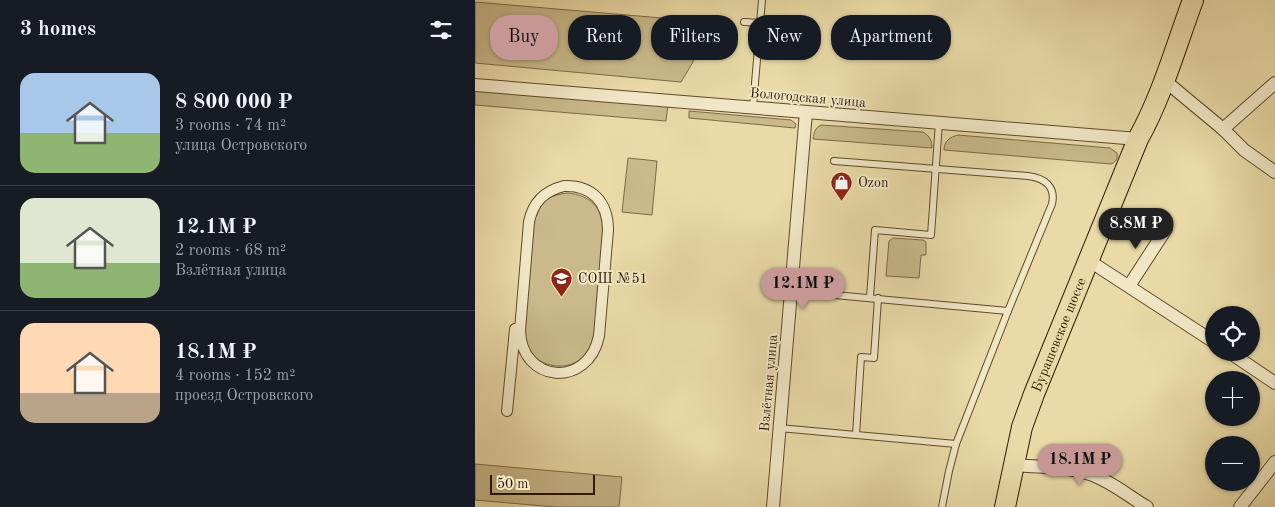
<!DOCTYPE html>
<meta charset="utf-8">
<style>
:root{--surface:#171b24;--page:#242831;--text:#f1f3f6;--muted:#9ea1a6;--line:#363941;--accent:#c59692}
body{margin:0;font-family:"Old Standard TT",serif;background:var(--page);color:var(--text);height:100vh;display:flex;flex-direction:column;font-size:19px;white-space:nowrap}
*{box-sizing:border-box;margin:0}
p{font-size:16px;color:var(--muted)}
.icon{flex:none;width:28px;height:28px;fill:none;stroke:currentColor;stroke-width:2;stroke-linecap:round;stroke-linejoin:round}
.map{position:relative;flex:1;overflow:hidden}
.panel{display:flex;flex-direction:column;background:var(--surface);width:475px}
.panel>*{flex:none}
.guide{position:absolute;left:15px;top:15px;width:475px;height:45px;display:flex;gap:10px}
.buttons{position:absolute;left:730px;top:306px;display:grid;gap:10px}
.buttons a{display:grid;place-items:center;width:55px;height:55px;border-radius:50%;background:var(--surface);box-shadow:0 1px 4px #0004;font-size:25px}
.scale{position:absolute;left:15px;bottom:12px;width:105px;box-sizing:border-box;padding-left:5px;border:2px solid #2f1a00;border-top:0;font-size:14px;line-height:18px;white-space:nowrap;color:#2f1a00;-webkit-text-stroke:4px #f1e7c6;paint-order:stroke}
.price{position:absolute;translate:-50% -42px;padding:0 11px;border-radius:18px;background:var(--accent);color:#111;font-size:16px;line-height:32px;filter:drop-shadow(0 1px 2px #0008)}
.price::after{content:'';position:absolute;left:50%;top:30px;width:15px;height:11px;margin-left:-8px;background:inherit;clip-path:polygon(0 0,100% 0,50% 100%)}
.price.selected{background:#222;color:#fff}
ul{padding:0;list-style:none}
li{display:flex;align-items:center;gap:15px;height:125px;padding:0 20px}
li+li{border-top:1px solid var(--line)}
li span{display:grid;place-items:center;flex:none;width:140px;height:100px;border-radius:15px;color:#555}
li>.icon{margin-inline-start:auto}
span .icon{width:60px;height:60px;fill:#fffc;stroke-width:1}
li b{font-size:21px}
h2{display:flex;justify-content:space-between;align-items:center;height:60px;padding:0 20px;font-size:21px}
.chip{padding:0 18px;border-radius:20px;background:var(--surface);box-shadow:0 1px 4px #0004;font-size:18px;line-height:45px}
.chip.selected{background:var(--accent);color:#111}
main{display:flex;flex:1;min-height:0}
.map>svg:first-child{display:block}
.green{fill:#c9b98b;stroke:#7c6a46}
.lines{fill:none;stroke-linecap:round;stroke-linejoin:round}
.service-casing{stroke:#5e4a2a;stroke-width:8}
.pedestrian-casing{stroke:#5e4a2a;stroke-width:12}
.minor-casing{stroke:#5e4a2a;stroke-width:14}
.primary-casing{stroke:#2f1a00;stroke-width:22}
.service{stroke:#f1e7c6;stroke-width:6}
.pedestrian{stroke:#f1e7c6;stroke-width:10}
.minor{stroke:#f1e7c6;stroke-width:12}
.primary{stroke:#e9daa7;stroke-width:20}
.labels{text-anchor:middle;stroke-width:4;stroke-linejoin:round;paint-order:stroke}
.street-label{font-size:14px;fill:#2f1a00;stroke:#f1e7c6}
.poi-label{font-size:14px;fill:#2f1a00;stroke:#f1e7c6;text-anchor:start}
</style>
<main>
<section class="panel">
<h2>3 homes<svg class="icon" aria-label="filters" viewBox="0 0 24 24"><path d="M4 7h16M4 17h16"/><circle cx="9" cy="7" r="2"/><circle cx="15" cy="17" r="2"/></svg></h2>
<ul>
<li><span style="background:linear-gradient(#a9c7e8 60%,#8fb573 0)"><svg class="icon" aria-label="home" viewBox="0 0 24 24"><path d="M3 11l9-7 9 7M6 9v11h12V9"/></svg></span><div><b>8 800 000 ₽</b><p>3 rooms · 74 m²</p><p>улица Островского</p></div></li>
<li><span style="background:linear-gradient(#dfe7d0 65%,#8fb573 0)"><svg class="icon" aria-label="home" viewBox="0 0 24 24"><path d="M3 11l9-7 9 7M6 9v11h12V9"/></svg></span><div><b>12.1M ₽</b><p>2 rooms · 68 m²</p><p>Взлётная улица</p></div></li>
<li><span style="background:linear-gradient(#ffd9b3 70%,#b9a48a 0)"><svg class="icon" aria-label="home" viewBox="0 0 24 24"><path d="M3 11l9-7 9 7M6 9v11h12V9"/></svg></span><div><b>18.1M ₽</b><p>4 rooms · 152 m²</p><p>проезд Островского</p></div></li>
</ul>
</section>
<div class="map">
<svg width="800" height="507" viewBox="0 0 800 507">
<rect width="100%" height="100%" fill="#e9daa7"/>
<filter id="stains"><feTurbulence type="fractalNoise" baseFrequency=".004" numOctaves="4"/><feColorMatrix values="0 0 0 0 .2 0 0 0 0 .09 0 0 0 0 .02 0 0 0 .5 -.17"/></filter>
<radialGradient id="worn" r=".72"><stop offset=".6" stop-color="#630" stop-opacity="0"/><stop offset="1" stop-color="#630" stop-opacity=".3"/></radialGradient>
<g class="green">
<path d="M 0,2 L 222,21 L 218,62 L 206,82 L 0,63 Z"/>
<path d="M 0,87 L 193,104 L 191,121 L 0,105 Z"/>
<path d="M 214,111 L 316,120 L 321,124 L 320,128 L 214,118 Z"/>
<path d="M 346,125 L 448,132 C 455,136 457,141 457,148 L 338,139 C 339,132 340,128 346,125 Z"/>
<path d="M 483,135 L 635,148 L 642,153 C 643,159 641,162 636,164 L 469,150 C 469,141 475,137 483,135 Z"/>
<path d="M 153,158 L 182,161 L 177,215 L 147,212 Z"/>
<path d="M 92,193 C 116,195 128,208 128,232 L 119,335 C 117,341 116,348 112,353 C 98,371 70,370 56,353 C 52,348 51,341 49,335 L 58,224 C 65,204 69,196 92,193 Z"/>
<path d="M 418,238 L 448,240 L 451,242 L 451,255 L 446,255 L 444,278 L 411,276 L 414,241 Z"/>
<path d="M 0,464 L 147,477 L 144,507 L 80,507 L 0,500 Z"/>
</g>
<g class="lines">
<defs>
<g id="service">
<path d="M 269,22 L 285,23"/>
<path d="M 278,107 L 287,0"/>
<path d="M 359,161 L 553,176 C 569,178 581,186 577,204 L 533,311 L 481,444 L 474,471 L 467,507"/>
<path d="M 316,291 L 533,311"/>
<path d="M 395,297 L 400,230 L 456,235 L 464,122"/>
<path d="M 304,428 L 481,444"/>
<path d="M 381,435 L 386,357 L 399,358 L 403,298"/>
</g>
<g id="pedestrian">
<path d="M 89,186 C 117,185 133,202 133,230 L 124,336 C 113,389 46,383 45,330 L 54,222 C 58,202 69,191 89,186 Z"/>
<path d="M 32,411 L 40,329"/>
</g>
<g id="minor">
<path d="M 689,80 L 748,129 L 769,150 L 800,172"/>
<path d="M 0,85 L 663,139"/>
<path d="M 748,129 L 800,83"/>
<path d="M 613,260 L 739,342"/>
<path d="M 654,286 L 691,229"/>
<path d="M 754,352 L 800,383"/>
<path d="M 538,465 C 563,467 591,466 615,474 C 636,481 653,496 672,507"/>
<path d="M 298,507 L 331,112"/>
<path d="M 765,507 L 800,462"/>
</g>
<g id="primary">
<path id="s1" d="M 530,507 L 547,427 L 559,394 L 663,139 C 687,96 701,46 718,0"/>
</g>
</defs>
<use href="#service" class="service-casing"/>
<use href="#pedestrian" class="pedestrian-casing"/>
<use href="#minor" class="minor-casing"/>
<use href="#primary" class="primary-casing"/>
<use href="#service" class="service"/>
<use href="#pedestrian" class="pedestrian"/>
<use href="#minor" class="minor"/>
<use href="#primary" class="primary"/>
</g>
<defs>
<symbol id="shop-pin" viewBox="-11 -11 22 30"><path d="M0 17L-7.5 6A9.5 9.5 0 1 1 7.5 6Z" fill="#8f2418" stroke="#f1e7c6"/><path d="M-5-2.5h2.3a2.7 3.5 0 0 1 5.4 0H5L5.5 6h-11ZM-1.5-2.5h3a1.5 2.3 0 0 0-3 0Z" fill="#fff"/></symbol>
<symbol id="school-pin" viewBox="-11 -11 22 30"><path d="M0 17L-7.5 6A9.5 9.5 0 1 1 7.5 6Z" fill="#8f2418" stroke="#f1e7c6"/><path d="M0-5L7-2L0 1L-7-2ZM-4 1L0 2.5L4 1V4Q0 6-4 4Z" fill="#fff"/></symbol>
</defs>
<g fill-rule="evenodd">
<use href="#shop-pin" x="354" y="170" width="25" height="34"/>
<use href="#school-pin" x="74" y="266" width="25" height="34"/>
</g>
<g class="labels">
<g class="street-label">
<text transform="translate(333 97) rotate(5)" y="5">Вологодская улица</text>
<text dy="5" stroke="none"><textPath href="#s1" startOffset="181">Бурашевское шоссе</textPath></text>
<text transform="translate(293 383) rotate(-85)" y="5">Взлётная улица</text>
</g>
<g class="poi-label">
<text x="383" y="187">Ozon</text>
<text x="103" y="283">СОШ №51</text>
</g>
</g>
<rect width="100%" height="100%" filter="url(#stains)"/>
<rect width="100%" height="100%" fill="url(#worn)"/>
</svg>
<div class="buttons">
<a><svg class="icon" aria-label="locate" viewBox="0 0 24 24"><circle cx="12" cy="12" r="6"/><path d="M12 2v4M12 18v4M2 12h4M18 12h4"/></svg></a>
<a>+</a>
<a>−</a>
</div>
<div class="scale">50 m</div>
<b class="price selected" style="left:661px;top:250px">8.8M ₽</b>
<b class="price" style="left:328px;top:310px">12.1M ₽</b>
<b class="price" style="left:605px;top:486px">18.1M ₽</b>
<div class="guide">
<a class="chip selected">Buy</a>
<a class="chip">Rent</a>
<a class="chip">Filters</a>
<a class="chip">New</a>
<a class="chip">Apartment</a>
</div>
</div>
</main>
